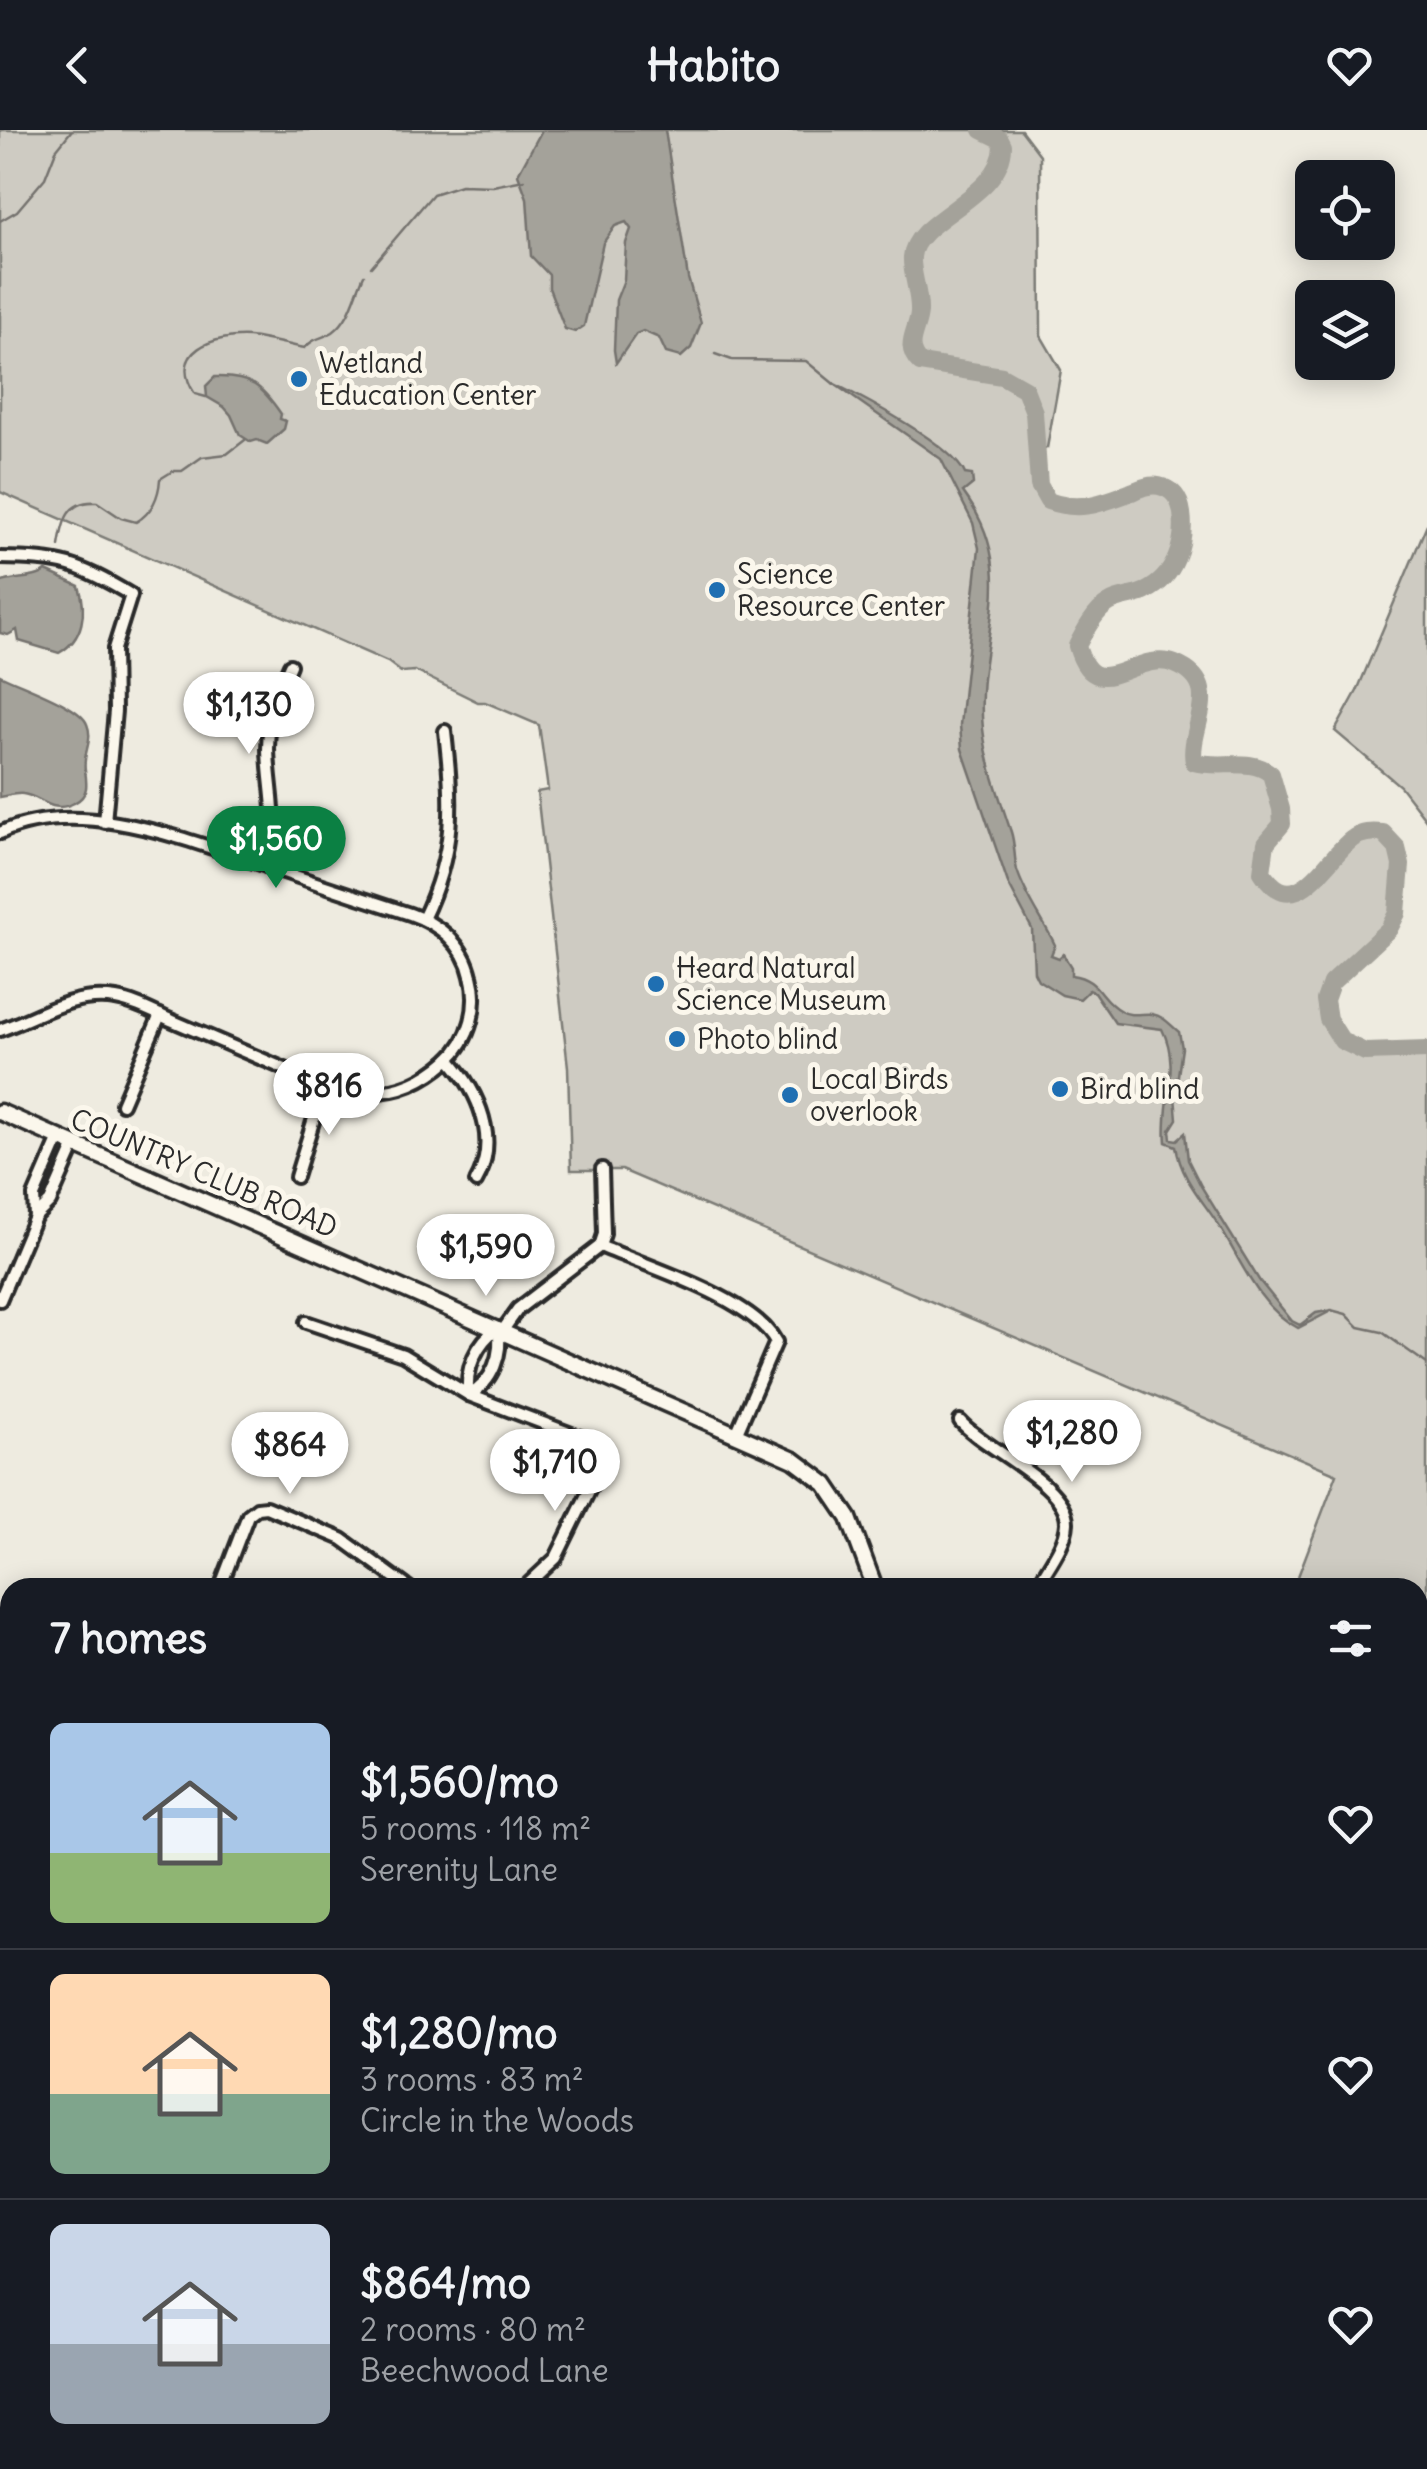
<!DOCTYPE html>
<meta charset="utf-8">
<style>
:root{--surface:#171b24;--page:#242831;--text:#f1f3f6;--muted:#9ea1a6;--line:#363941;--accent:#0b8043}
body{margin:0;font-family:Delius,sans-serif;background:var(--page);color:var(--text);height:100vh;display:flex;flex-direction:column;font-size:38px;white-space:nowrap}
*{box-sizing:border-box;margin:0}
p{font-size:32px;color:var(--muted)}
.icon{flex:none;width:55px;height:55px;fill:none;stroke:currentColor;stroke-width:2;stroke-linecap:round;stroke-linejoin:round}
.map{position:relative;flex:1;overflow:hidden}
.side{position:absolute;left:0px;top:1448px;width:1428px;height:892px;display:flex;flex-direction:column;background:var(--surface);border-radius:30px 30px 0 0;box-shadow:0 5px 25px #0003}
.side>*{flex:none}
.tools{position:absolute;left:1295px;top:30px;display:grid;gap:20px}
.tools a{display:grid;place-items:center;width:100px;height:100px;border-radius:15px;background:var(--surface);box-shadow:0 5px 25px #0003;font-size:50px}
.price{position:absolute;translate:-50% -85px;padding:0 22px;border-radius:35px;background:#fff;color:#222;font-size:32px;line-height:65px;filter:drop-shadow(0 2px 5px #0008)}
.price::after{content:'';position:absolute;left:50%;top:60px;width:30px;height:22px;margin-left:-15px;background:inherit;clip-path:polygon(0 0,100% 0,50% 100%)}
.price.active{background:var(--accent);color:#fff}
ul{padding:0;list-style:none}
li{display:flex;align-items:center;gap:30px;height:250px;padding:0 50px}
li+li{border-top:2px solid var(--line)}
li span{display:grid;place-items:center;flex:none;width:280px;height:200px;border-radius:15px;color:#555}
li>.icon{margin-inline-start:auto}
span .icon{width:120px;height:120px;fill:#fffc;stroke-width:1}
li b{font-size:42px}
h2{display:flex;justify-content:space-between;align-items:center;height:120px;padding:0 50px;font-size:42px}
header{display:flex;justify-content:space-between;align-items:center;height:130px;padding:0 50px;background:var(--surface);font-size:45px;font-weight:700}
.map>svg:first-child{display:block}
.green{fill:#cecbc2;stroke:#7c7b76;stroke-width:2.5}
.water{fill:#a4a29a;stroke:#74726e;stroke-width:2.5}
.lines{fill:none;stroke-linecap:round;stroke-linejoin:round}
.stream{stroke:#74726e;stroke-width:2.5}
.river{stroke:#a4a29a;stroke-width:18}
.minor-casing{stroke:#2b2b2b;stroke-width:18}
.tertiary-casing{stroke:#2b2b2b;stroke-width:20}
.secondary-casing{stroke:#2b2b2b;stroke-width:21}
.minor{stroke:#fbf7ec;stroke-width:10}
.tertiary{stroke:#fbf7ec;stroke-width:12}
.secondary{stroke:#fbf7ec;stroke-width:14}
.poi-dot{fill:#1f6fb2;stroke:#fbf7ec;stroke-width:4}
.labels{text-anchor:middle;stroke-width:10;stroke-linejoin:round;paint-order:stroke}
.poi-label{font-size:28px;fill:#2b2b2b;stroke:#fbf7ec;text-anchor:start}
.street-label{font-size:28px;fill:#2b2b2b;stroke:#fbf7ec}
</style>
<header><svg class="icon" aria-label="back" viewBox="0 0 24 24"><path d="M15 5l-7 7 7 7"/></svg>Habito<svg class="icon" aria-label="heart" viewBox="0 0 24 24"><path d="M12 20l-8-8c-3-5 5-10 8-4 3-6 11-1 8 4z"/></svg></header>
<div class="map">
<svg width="1427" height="2339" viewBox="0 0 1427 2339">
<rect width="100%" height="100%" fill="#eeebe0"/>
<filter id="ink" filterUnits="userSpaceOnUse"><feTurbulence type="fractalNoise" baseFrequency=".01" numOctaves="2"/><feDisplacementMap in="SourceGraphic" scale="20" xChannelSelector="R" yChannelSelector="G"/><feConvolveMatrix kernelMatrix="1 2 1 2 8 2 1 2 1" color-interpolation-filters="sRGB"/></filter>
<g filter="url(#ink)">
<g class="green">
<path d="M 0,0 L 1021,0 L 1040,25 L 1041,206 L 1061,240 L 1047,318 L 1035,319 L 1037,354 L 1046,372 C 1081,383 1095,377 1127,364 C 1137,361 1146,356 1157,357 C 1171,359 1179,369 1181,383 C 1186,413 1174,447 1145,461 C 1134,466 1118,465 1108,472 C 1094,481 1084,501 1076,515 C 1097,586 1139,513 1181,538 C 1190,544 1197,551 1200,562 C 1207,587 1188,608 1193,632 C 1220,640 1251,628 1270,644 L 1281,679 L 1281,693 L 1265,712 L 1261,742 C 1296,795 1324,732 1352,711 C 1362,703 1371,704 1382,704 C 1398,720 1401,730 1398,752 C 1397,762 1398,774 1396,783 C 1388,812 1350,829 1332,850 C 1311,877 1336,915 1365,923 C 1384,927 1408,923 1427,921 L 1427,1669 L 1418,1665 L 1418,1458 L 1294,1457 L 1337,1344 L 622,1040 L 571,1040 L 568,937 L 537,662 L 548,660 L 539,595 L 485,572 L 478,572 L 415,541 L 401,542 L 388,532 L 0,362 Z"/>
<path d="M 1427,394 L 1427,691 L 1400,656 L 1335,601 L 1357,561 Z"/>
</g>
<g class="water">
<path d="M 542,0 L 665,0 L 688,148 L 701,193 L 691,218 L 681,227 L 666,223 L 659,208 L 643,201 L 636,204 L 616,233 L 614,220 L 616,170 L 624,150 L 626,113 L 631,99 L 626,92 L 615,96 L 603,113 L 584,196 L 575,202 L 565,199 L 549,158 L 549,145 L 531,126 L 527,68 L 518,44 Z"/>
<path d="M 215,247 C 251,246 262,256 281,284 L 280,289 L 286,291 L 284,299 L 267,314 L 257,310 L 251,312 L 240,305 L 231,285 L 224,277 L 207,267 L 206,256 Z"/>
<path d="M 833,253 C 863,268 953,315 965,344 L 972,345 L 973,354 L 963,362 C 1025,446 973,510 983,599 C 987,635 1000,668 1011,702 C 1015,714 1014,728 1017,740 C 1025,766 1044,791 1055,815 L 1051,825 L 1059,828 L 1063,824 L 1071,837 L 1071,845 C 1101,849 1098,869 1121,881 C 1131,887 1141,883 1152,884 C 1164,886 1170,895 1179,902 L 1182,918 L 1175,966 L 1177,989 L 1170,1000 L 1171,1009 L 1177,1010 L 1185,1003 L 1188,1030 L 1201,1056 L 1259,1150 L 1292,1191 L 1300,1195 L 1316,1183 L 1333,1180 L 1298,1198 C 1260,1179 1242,1133 1221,1099 C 1204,1071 1181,1050 1176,1016 L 1166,1012 C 1162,973 1181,936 1162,899 L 1115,893 L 1094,862 L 1089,860 L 1080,869 L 1062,865 L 1038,850 L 1034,842 L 1032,799 L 1008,753 L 962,619 L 960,595 L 979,418 L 973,393 L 941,329 Z"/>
<path d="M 46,441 L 79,456 C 87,481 84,509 59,523 L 19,511 L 17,500 L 8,505 L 0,503 L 0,453 C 14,447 35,450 46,441 Z"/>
<path d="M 0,545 C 19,555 80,575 87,594 C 94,611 82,623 85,640 C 87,653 89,666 74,673 C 52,685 41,666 23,664 C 16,663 7,666 0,667 Z"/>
</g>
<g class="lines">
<g class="stream">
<path d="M 0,91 L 17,81 L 45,48 L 56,20 L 72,0"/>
<path d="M 371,137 L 433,64 L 461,55 L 493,56 L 524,50"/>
<path d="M 715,224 L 732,230 L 806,231 L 834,254"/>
<path d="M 206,267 L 195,264 C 167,221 214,205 249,207 C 268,209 287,215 305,218 C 314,207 322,209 333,202 C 351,189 355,164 364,145"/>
<path d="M 59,416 C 63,391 67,370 97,372 L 121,388 L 136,392 C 152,383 159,366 160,349 L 173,341 L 182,341 L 202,327 L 227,324 L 245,310"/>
<path d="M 1331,1180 L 1346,1184 L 1359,1197 L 1382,1202 L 1427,1234"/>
</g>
<path class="river" d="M 982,0 L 1000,9 L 1003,15 C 1003,68 914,88 912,127 C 911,144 920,163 919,182 C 918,201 902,215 920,233 L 1002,246 L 1025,259 L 1034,282 L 1039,355 L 1048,371 C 1079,382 1099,374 1129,363 C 1139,359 1148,354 1159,356 C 1173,359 1180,369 1182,383 C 1186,413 1175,447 1146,461 C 1135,467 1120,466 1109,473 C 1095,481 1084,502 1077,516 C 1096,581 1134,518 1175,534 C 1227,555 1187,599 1194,632 C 1220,639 1251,627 1271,644 L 1281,679 L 1282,694 L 1266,713 L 1262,742 C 1296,794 1325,729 1352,709 C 1362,702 1371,702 1383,703 L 1397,718 L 1401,735 L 1397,783 L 1389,799 L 1331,853 L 1325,870 L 1328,889 L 1342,911 L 1365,922 L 1427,920"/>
<defs>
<g id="minor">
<path d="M 0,428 C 61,428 79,434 131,465 L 114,519 L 115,581 L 105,692"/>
<path d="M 0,703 C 79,666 186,710 263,735 C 312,752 361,768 410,784 C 439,794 464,814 471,846 C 479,875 471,909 448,930 C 386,986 329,958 264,930 C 233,917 203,904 173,891 C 154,883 136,872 116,869 C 72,862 40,886 0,900"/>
<path d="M 266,736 C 281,692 269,663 268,619 C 268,589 278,562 290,535"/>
<path d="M 423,789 C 456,721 453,673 445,601"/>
<path d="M 449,929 C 479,962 500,1010 476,1052"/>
<path d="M 122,974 L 160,885"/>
<path d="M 296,1047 L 324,956"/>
<path d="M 35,1087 L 34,1066 L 59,1008"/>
<path d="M 600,1116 C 646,1136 753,1168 776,1212 L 737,1302"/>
<path d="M 0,1170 L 35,1087 L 50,1072 L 75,1015"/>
<path d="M 306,1192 L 403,1225 L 469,1265 L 603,1316 L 605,1328 L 556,1428 L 524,1458"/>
<path d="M 498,1198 C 503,1224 493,1252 469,1265 C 464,1240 477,1212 498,1198 Z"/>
<path d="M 503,1200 L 518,1179 L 600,1116 L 604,1104 L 602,1039"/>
<path d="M 960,1291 C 984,1319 1068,1354 1067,1393 C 1066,1415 1046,1439 1036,1458"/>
<path d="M 220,1458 L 248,1385 L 257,1378 L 266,1377 L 342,1409 L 409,1458"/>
<path d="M 1418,1805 L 1427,1788"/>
<path d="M 1418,2006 L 1427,2011"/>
<path d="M 1418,2316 L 1427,2320"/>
<path d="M 56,2330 L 62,2339"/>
<path d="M 721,2339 L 725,2330"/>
</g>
<g id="tertiary">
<path d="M 0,1746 L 10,1750"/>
<path d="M 215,2339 L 221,2330"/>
</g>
<g id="secondary">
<path d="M 0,982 L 794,1330 L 826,1354 L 849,1388 L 875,1458"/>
<path d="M 1245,2339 L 1248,2330"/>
</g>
</defs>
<use href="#minor" class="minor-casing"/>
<use href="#tertiary" class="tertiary-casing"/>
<use href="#secondary" class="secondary-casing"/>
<use href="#minor" class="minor"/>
<use href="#tertiary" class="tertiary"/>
<use href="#secondary" class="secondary"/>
</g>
</g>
<g class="poi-dot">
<circle cx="299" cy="249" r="10"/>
<circle cx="717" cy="460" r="10"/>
<circle cx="656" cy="854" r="10"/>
<circle cx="677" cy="909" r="10"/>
<circle cx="1060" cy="959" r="10"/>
<circle cx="790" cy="965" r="10"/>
</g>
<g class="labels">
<g class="poi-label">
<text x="319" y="243">Wetland<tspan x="319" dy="32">Education Center</tspan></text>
<text x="737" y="454">Science<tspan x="737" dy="32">Resource Center</tspan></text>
<text x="676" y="848">Heard Natural<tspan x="676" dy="32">Science Museum</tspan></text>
<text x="697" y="919">Photo blind</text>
<text x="810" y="959">Local Birds<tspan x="810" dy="32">overlook</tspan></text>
<text x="1080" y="969">Bird blind</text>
</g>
<g class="street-label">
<text transform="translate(204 1043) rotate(23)" y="10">COUNTRY CLUB ROAD</text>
</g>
</g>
</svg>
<div class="tools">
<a><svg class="icon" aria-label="locate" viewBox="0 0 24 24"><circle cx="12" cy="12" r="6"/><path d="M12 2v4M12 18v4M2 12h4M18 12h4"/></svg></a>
<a><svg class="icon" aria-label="layers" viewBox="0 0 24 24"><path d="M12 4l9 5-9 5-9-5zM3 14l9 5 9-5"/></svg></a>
</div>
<b class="price" style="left:249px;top:627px">$1,130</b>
<b class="price active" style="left:276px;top:761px">$1,560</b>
<b class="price" style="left:329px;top:1008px">$816</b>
<b class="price" style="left:486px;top:1169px">$1,590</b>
<b class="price" style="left:1072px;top:1355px">$1,280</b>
<b class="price" style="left:290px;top:1367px">$864</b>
<b class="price" style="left:555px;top:1384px">$1,710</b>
<section class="side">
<h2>7 homes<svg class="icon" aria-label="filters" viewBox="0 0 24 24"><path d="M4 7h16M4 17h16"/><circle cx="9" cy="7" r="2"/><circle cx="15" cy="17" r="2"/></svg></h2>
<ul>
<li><span style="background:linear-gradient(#a9c7e8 65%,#8fb573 0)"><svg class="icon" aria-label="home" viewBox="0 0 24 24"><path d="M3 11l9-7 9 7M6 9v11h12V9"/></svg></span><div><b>$1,560/mo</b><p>5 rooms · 118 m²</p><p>Serenity Lane</p></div><svg class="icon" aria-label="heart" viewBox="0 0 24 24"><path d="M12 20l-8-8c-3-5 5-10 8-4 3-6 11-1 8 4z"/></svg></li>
<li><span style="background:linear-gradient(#ffd9b3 60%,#7fa58c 0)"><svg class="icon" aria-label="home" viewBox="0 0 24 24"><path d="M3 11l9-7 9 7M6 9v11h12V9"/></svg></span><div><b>$1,280/mo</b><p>3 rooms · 83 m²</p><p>Circle in the Woods</p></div><svg class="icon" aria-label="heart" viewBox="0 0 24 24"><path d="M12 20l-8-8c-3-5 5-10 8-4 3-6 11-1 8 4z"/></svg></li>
<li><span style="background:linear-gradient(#c9d6e8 60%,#9aa5b1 0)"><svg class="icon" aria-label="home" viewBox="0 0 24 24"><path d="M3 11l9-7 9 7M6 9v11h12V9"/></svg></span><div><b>$864/mo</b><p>2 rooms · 80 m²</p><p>Beechwood Lane</p></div><svg class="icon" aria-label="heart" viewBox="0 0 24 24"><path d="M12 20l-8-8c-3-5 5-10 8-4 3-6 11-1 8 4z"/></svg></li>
</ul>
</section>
</div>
